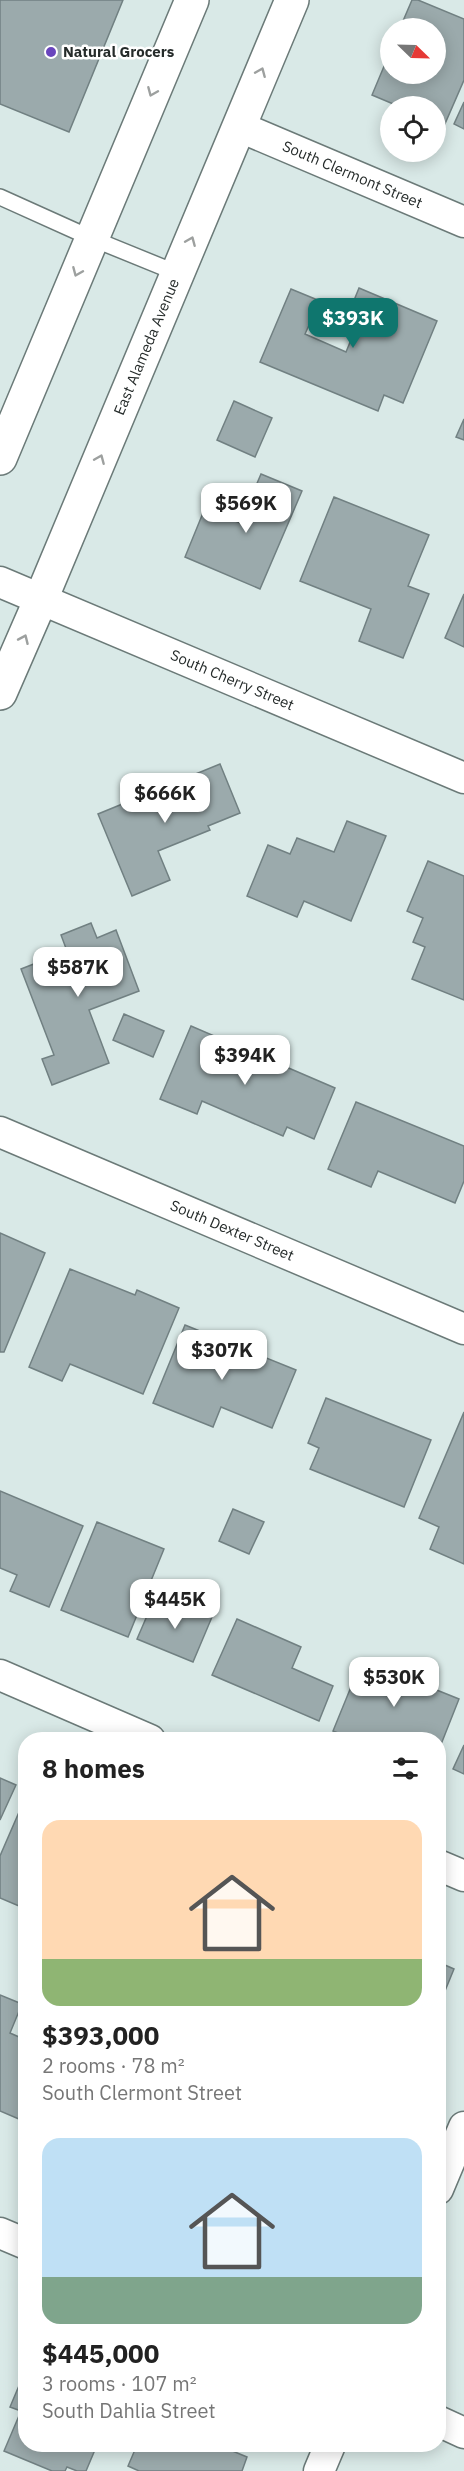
<!DOCTYPE html>
<meta charset="utf-8">
<style>
:root{--surface:#fff;--page:#f2f2f2;--text:#222;--muted:#767676;--accent:#0f766e}
body{margin:0;font-family:"IBM Plex Sans",sans-serif;background:var(--page);color:var(--text);height:100vh;display:flex;flex-direction:column;font-size:22px;white-space:nowrap}
*{box-sizing:border-box;margin:0}
p{font-size:20px;color:var(--muted)}
.icon{flex:none;width:33px;height:33px;fill:none;stroke:currentColor;stroke-width:2;stroke-linecap:round;stroke-linejoin:round}
.map{position:relative;flex:1;overflow:hidden}
.sheet{position:absolute;left:18px;top:1732px;width:428px;height:720px;display:flex;flex-direction:column;background:var(--surface);border-radius:24px;box-shadow:0 3px 15px #0003}
.sheet>*{flex:none}
.needle{width:39px;rotate:113deg}
.fabs{position:absolute;left:380px;top:18px;display:grid;gap:12px}
.fabs a{display:grid;place-items:center;width:66px;height:66px;border-radius:50%;background:var(--surface);box-shadow:0 3px 15px #0003;font-size:30px}
.price{position:absolute;translate:-50% -51px;padding:0 14px;border-radius:12px;background:#fff;color:#222;font-size:20px;line-height:39px;filter:drop-shadow(0 2px 3px #0008)}
.price::after{content:'';position:absolute;left:50%;top:36px;width:18px;height:14px;margin-left:-9px;background:inherit;clip-path:polygon(0 0,100% 0,50% 100%)}
.price.selected{background:var(--accent);color:#fff}
ul{padding:0;list-style:none}
li{display:grid;align-content:center;gap:12px;height:318px;padding:0 24px}
li span{display:grid;place-items:center;height:186px;border-radius:18px;color:#555}
li>.icon{margin-inline-start:auto}
span .icon{width:108px;height:108px;fill:#fffc;stroke-width:1}
li b{font-size:26px}
h2{display:flex;justify-content:space-between;align-items:center;height:72px;padding:0 24px;font-size:26px}
.map>svg:first-child{display:block}
.building{fill:#9baaac;stroke:#718082;stroke-width:1.5}
.lines{fill:none;stroke-linecap:round;stroke-linejoin:round}
.lane-casing{stroke:#6b7a78;stroke-width:18}
.street-casing{stroke:#6b7a78;stroke-width:33}
.primary-casing{stroke:#6b7a78;stroke-width:36}
.lane{stroke:#fff;stroke-width:15}
.street{stroke:#fff;stroke-width:30}
.primary{stroke:#fff;stroke-width:33}
.oneway{stroke:#9da09f}
.poi-dot{fill:#6945bd;stroke:#fff;stroke-width:2}
.labels{text-anchor:middle;stroke-width:5;stroke-linejoin:round;paint-order:stroke}
.poi-label{font-size:15px;font-weight:bold;fill:#252b2a;stroke:#fff;text-anchor:start}
.street-label{font-size:15px;fill:#252b2a;stroke:#fff}
</style>
<div class="map">
<svg width="464" height="2471" viewBox="0 0 464 2471">
<rect width="100%" height="100%" fill="#d9e9e7"/>
<g class="building">
<path d="M 0,0 L 123,0 L 69,132 L 0,104 Z"/>
<path d="M 412,0 L 418,0 L 464,19 L 464,80 L 444,126 L 435,123 L 435,106 L 398,106 L 372,95 L 390,52 L 390,74 L 435,74 L 435,28 L 400,28 Z"/>
<path d="M 464,102 L 464,129 L 454,124 Z"/>
<path d="M 359,288 L 437,321 L 403,403 L 384,395 L 378,411 L 260,362 L 291,289 L 320,301 L 305,334 L 346,352 L 353,335 L 342,330 Z"/>
<path d="M 234,401 L 272,418 L 255,457 L 217,440 Z"/>
<path d="M 464,419 L 464,440 L 456,437 Z"/>
<path d="M 261,474 L 302,491 L 260,589 L 185,557 L 205,508 L 240,523 Z"/>
<path d="M 334,497 L 429,535 L 408,586 L 429,594 L 403,658 L 359,641 L 371,609 L 300,581 Z"/>
<path d="M 464,594 L 464,647 L 445,638 Z"/>
<path d="M 220,764 L 240,813 L 208,826 L 210,830 L 158,851 L 170,880 L 132,896 L 98,814 Z"/>
<path d="M 347,821 L 386,836 L 351,921 L 304,901 L 297,917 L 247,896 L 268,845 L 290,854 L 297,838 L 334,852 Z"/>
<path d="M 428,861 L 464,876 L 464,1000 L 412,979 L 425,947 L 413,942 L 423,918 L 407,911 Z"/>
<path d="M 91,923 L 97,938 L 116,930 L 139,991 L 89,1010 L 109,1063 L 52,1085 L 42,1059 L 54,1055 L 21,969 L 67,951 L 61,935 Z"/>
<path d="M 124,1014 L 164,1031 L 153,1057 L 113,1040 Z"/>
<path d="M 191,1026 L 335,1088 L 314,1139 L 287,1127 L 283,1136 L 202,1101 L 197,1114 L 160,1099 Z"/>
<path d="M 356,1102 L 464,1146 L 464,1181 L 455,1203 L 378,1171 L 371,1187 L 328,1169 Z"/>
<path d="M 0,1233 L 45,1253 L 4,1352 L 0,1352 Z"/>
<path d="M 70,1269 L 135,1295 L 137,1290 L 179,1308 L 143,1394 L 70,1364 L 62,1381 L 29,1367 Z"/>
<path d="M 185,1325 L 296,1370 L 272,1428 L 221,1407 L 213,1427 L 153,1403 Z"/>
<path d="M 326,1398 L 431,1440 L 404,1507 L 310,1469 L 319,1448 L 308,1443 Z"/>
<path d="M 464,1412 L 464,1564 L 430,1549 L 439,1527 L 419,1518 Z"/>
<path d="M 0,1491 L 83,1526 L 49,1607 L 10,1591 L 17,1575 L 0,1568 Z"/>
<path d="M 233,1509 L 264,1522 L 249,1554 L 219,1541 Z"/>
<path d="M 97,1522 L 164,1549 L 128,1637 L 61,1610 Z"/>
<path d="M 153,1602 L 174,1610 L 177,1603 L 212,1617 L 193,1662 L 137,1639 Z"/>
<path d="M 237,1619 L 301,1647 L 292,1668 L 333,1686 L 319,1721 L 212,1675 Z"/>
<path d="M 362,1660 L 459,1699 L 438,1752 L 438,1740 L 355,1740 L 333,1731 Z"/>
<path d="M 464,1745 L 464,1774 L 453,1769 Z"/>
<path d="M 0,1778 L 16,1785 L 0,1820 Z"/>
<path d="M 26,1796 L 26,1891 L 19,1906 L 0,1898 L 0,1856 Z"/>
<path d="M 438,1962 L 454,1969 L 438,2008 Z"/>
<path d="M 0,1995 L 22,2004 L 10,2033 L 26,2040 L 26,2122 L 0,2111 Z"/>
<path d="M 26,2369 L 26,2445 L 97,2445 L 86,2471 L 77,2471 L 67,2467 L 65,2471 L 52,2471 L 4,2451 L 21,2411 L 10,2407 Z"/>
<path d="M 137,2445 L 153,2447 L 153,2445 L 218,2445 L 247,2457 L 242,2471 L 139,2471 L 128,2466 Z"/>
</g>
<g class="lines">
<defs>
<path id="lane" d="M 0,197 L 91,238 L 177,273"/>
<g id="street">
<path id="s1" d="M 240,127 L 464,222"/>
<path id="s2" d="M 0,582 L 464,778"/>
<path id="s3" d="M 0,1132 L 464,1329"/>
<path d="M 0,1675 L 150,1740"/>
<path d="M 438,1865 L 464,1876"/>
<path d="M 438,2189 L 464,2127"/>
<path d="M 0,2233 L 26,2244"/>
<path d="M 438,2421 L 464,2433"/>
<path d="M 319,2471 L 330,2445"/>
</g>
<g id="primary">
<path d="M 0,458 L 192,0"/>
<path id="s4" d="M 0,693 L 41,599 L 292,0"/>
</g>
</defs>
<use href="#lane" class="lane-casing"/>
<use href="#street" class="street-casing"/>
<use href="#primary" class="primary-casing"/>
<use href="#lane" class="lane"/>
<use href="#street" class="street"/>
<use href="#primary" class="primary"/>
</g>
<defs><path id="oneway-chevron" d="M-2-3.5L2.5 0L-2 3.5" fill="none" stroke-width="1.6" stroke-linecap="round" stroke-linejoin="round" transform="scale(1.5)"/></defs>
<g class="oneway">
<use href="#oneway-chevron" transform="translate(261 72) rotate(-67)"/>
<use href="#oneway-chevron" transform="translate(152 92) rotate(113)"/>
<use href="#oneway-chevron" transform="translate(191 241) rotate(-67)"/>
<use href="#oneway-chevron" transform="translate(77 272) rotate(113)"/>
<use href="#oneway-chevron" transform="translate(100 459) rotate(-67)"/>
<use href="#oneway-chevron" transform="translate(24 639) rotate(-66)"/>
</g>
<circle class="poi-dot" cx="51" cy="52" r="6"/>
<g class="labels">
<g class="poi-label">
<text x="63" y="57">Natural Grocers</text>
</g>
<g class="street-label">
<text dy="5" stroke="none"><textPath href="#s1" startOffset="122">South Clermont Street</textPath></text>
<text dy="5" stroke="none"><textPath href="#s4" startOffset="376">East Alameda Avenue</textPath></text>
<text dy="5" stroke="none"><textPath href="#s2" startOffset="252">South Cherry Street</textPath></text>
<text dy="5" stroke="none"><textPath href="#s3" startOffset="252">South Dexter Street</textPath></text>
</g>
</g>
</svg>
<div class="fabs">
<a><svg class="needle" viewBox="-14 -14 28 28"><path d="M0-13l5 13h-10z" fill="#e53935"/><path d="M0 13l5-13h-10z" fill="#767676"/></svg></a>
<a><svg class="icon" aria-label="locate" viewBox="0 0 24 24"><circle cx="12" cy="12" r="6"/><path d="M12 2v4M12 18v4M2 12h4M18 12h4"/></svg></a>
</div>
<b class="price selected" style="left:353px;top:349px">$393K</b>
<b class="price" style="left:246px;top:534px">$569K</b>
<b class="price" style="left:165px;top:824px">$666K</b>
<b class="price" style="left:78px;top:998px">$587K</b>
<b class="price" style="left:245px;top:1086px">$394K</b>
<b class="price" style="left:222px;top:1381px">$307K</b>
<b class="price" style="left:175px;top:1630px">$445K</b>
<b class="price" style="left:394px;top:1708px">$530K</b>
<section class="sheet">
<h2>8 homes<svg class="icon" aria-label="filters" viewBox="0 0 24 24"><path d="M4 7h16M4 17h16"/><circle cx="9" cy="7" r="2"/><circle cx="15" cy="17" r="2"/></svg></h2>
<ul>
<li><span style="background:linear-gradient(#ffd9b3 75%,#8fb573 0)"><svg class="icon" aria-label="home" viewBox="0 0 24 24"><path d="M3 11l9-7 9 7M6 9v11h12V9"/></svg></span><div><b>$393,000</b><p>2 rooms · 78 m²</p><p>South Clermont Street</p></div></li>
<li><span style="background:linear-gradient(#bfe0f5 75%,#7fa58c 0)"><svg class="icon" aria-label="home" viewBox="0 0 24 24"><path d="M3 11l9-7 9 7M6 9v11h12V9"/></svg></span><div><b>$445,000</b><p>3 rooms · 107 m²</p><p>South Dahlia Street</p></div></li>
</ul>
</section>
</div>
